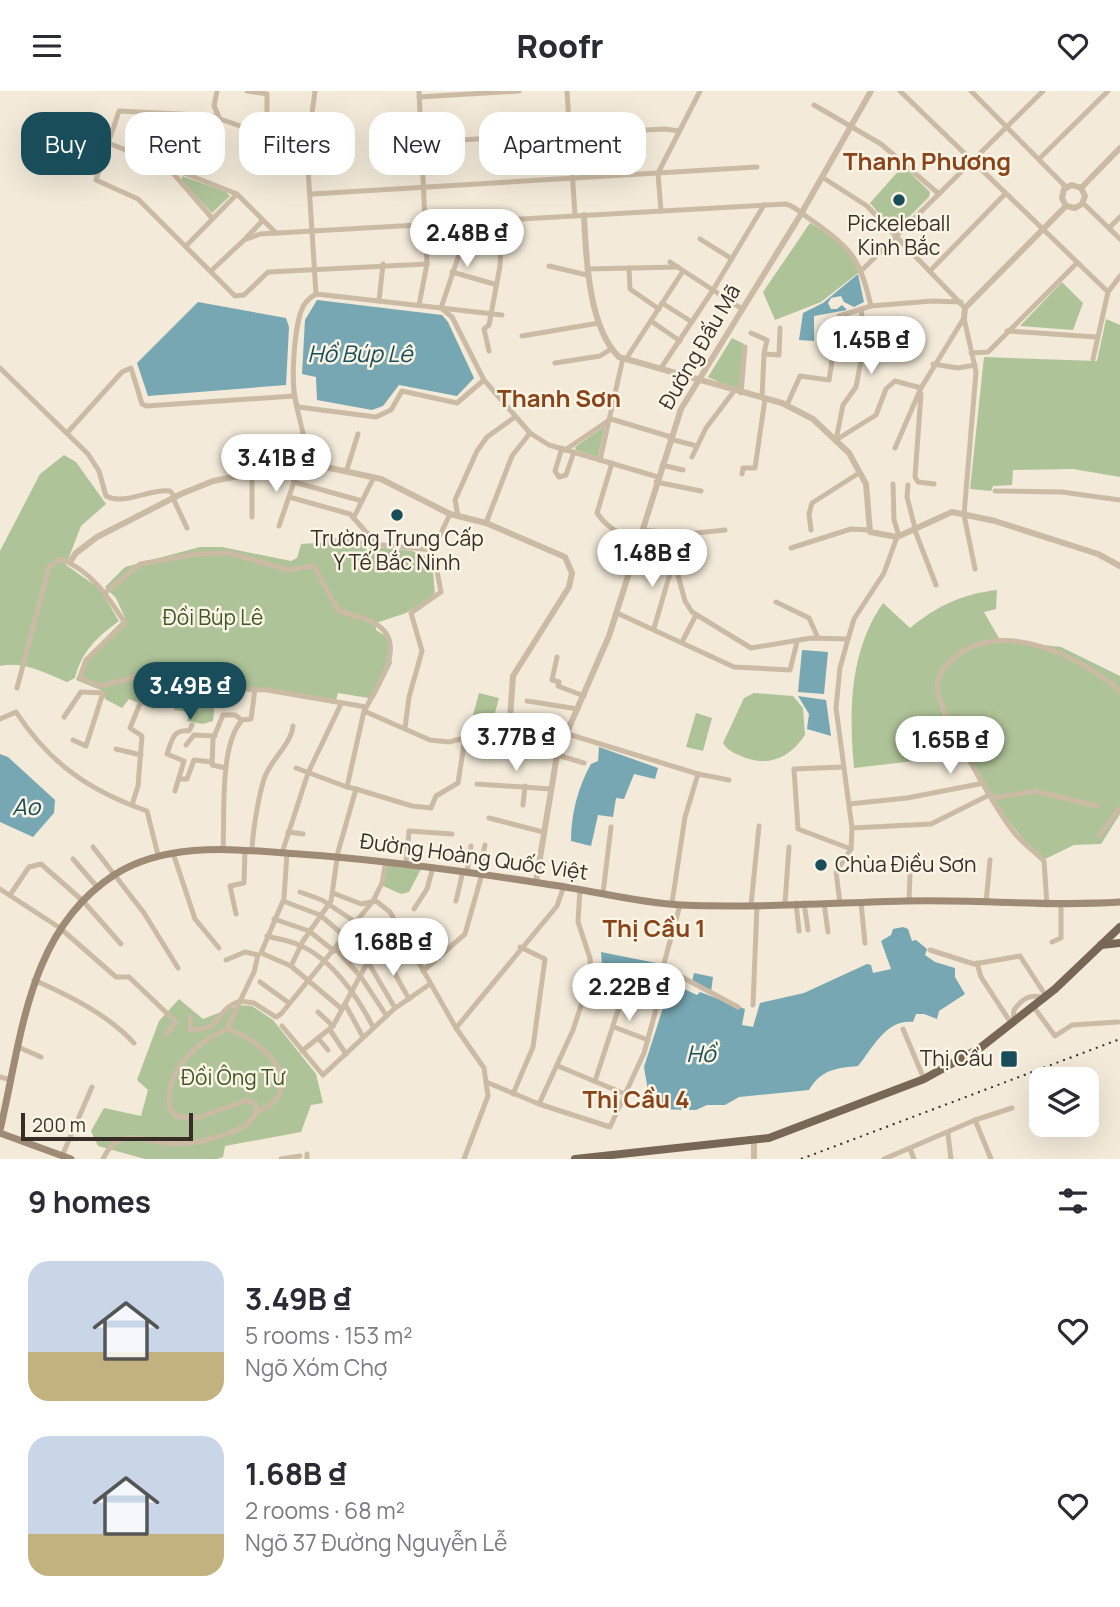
<!DOCTYPE html>
<meta charset="utf-8">
<style>
:root{--surface:#fff;--page:#f7f7f7;--text:#2b2b33;--muted:#7c7c81;--accent:#194d5a}
body{margin:0;font-family:Manrope,sans-serif;background:var(--page);color:var(--text);height:100vh;display:flex;flex-direction:column;font-size:26px;white-space:nowrap}
*{box-sizing:border-box;margin:0}
p{font-size:23px;color:var(--muted)}
.icon{flex:none;width:38px;height:38px;fill:none;stroke:currentColor;stroke-width:2;stroke-linecap:round;stroke-linejoin:round}
.map{position:relative;height:1068px;overflow:hidden}
.drawer{display:flex;flex-direction:column;background:var(--surface);flex:1}
.drawer>*{flex:none}
.top-card{position:absolute;left:21px;top:21px;width:700px;height:63px;display:flex;gap:14px}
.fabs{position:absolute;left:1029px;top:976px;display:grid;gap:14px}
.fabs a{display:grid;place-items:center;width:70px;height:70px;border-radius:14px;background:var(--surface);box-shadow:0 7px 28px #0002;font-size:35px}
.scale{position:absolute;left:21px;bottom:18px;width:172px;box-sizing:border-box;padding-left:7px;border:4px solid #362e26;border-top:0;font-size:19px;line-height:24px;white-space:nowrap;color:#362e26;-webkit-text-stroke:5px #faf4e5;paint-order:stroke}
.price{position:absolute;translate:-50% -60px;padding:0 16px;border-radius:24px;background:#fff;color:#222;font-size:23px;line-height:46px;filter:drop-shadow(0 2px 4px #0008)}
.price::after{content:'';position:absolute;left:50%;top:42px;width:21px;height:16px;margin-left:-10px;background:inherit;clip-path:polygon(0 0,100% 0,50% 100%)}
.price.active{background:var(--accent);color:#fff}
ul{padding:0;list-style:none}
li{display:flex;align-items:center;gap:21px;height:175px;padding:0 28px}
li span{display:grid;place-items:center;flex:none;width:196px;height:140px;border-radius:21px;color:#555}
li>.icon{margin-inline-start:auto}
span .icon{width:84px;height:84px;fill:#fffc;stroke-width:1}
li b{font-size:30px}
h2{display:flex;justify-content:space-between;align-items:center;height:84px;padding:0 28px;font-size:30px}
.tag{padding:0 24px;border-radius:21px;background:var(--surface);box-shadow:0 7px 28px #0002;font-size:24px;line-height:63px}
.tag.active{background:var(--accent);color:#fff}
header{display:flex;justify-content:space-between;align-items:center;height:91px;padding:0 28px;background:var(--surface);font-size:32px;font-weight:800}
.map>svg:first-child{display:block}
.green{fill:#afc398}
.water{fill:#76a7b2}
.lines{fill:none;stroke-linecap:round;stroke-linejoin:round}
.minor{stroke:#ccbba4;stroke-width:5}
.tertiary{stroke:#ccbba4;stroke-width:6}
.secondary{stroke:#9f8a75;stroke-width:7}
.primary{stroke:#796756;stroke-width:8}
.rail{stroke:#362e26;stroke-width:2;stroke-dasharray:2 5;stroke-linecap:butt}
.poi-dot{fill:#194d5a;stroke:#faf4e5;stroke-width:2.5}
.labels{text-anchor:middle;stroke-width:5;stroke-linejoin:round;paint-order:stroke}
.poi-label{font-size:21px;fill:#362e26;stroke:#faf4e5}
.street-label{font-size:21px;fill:#362e26;stroke:#faf4e5}
.park-label{font-size:21px;fill:#3f5628;stroke:#faf4e5}
.water-label{font-size:23px;font-style:italic;fill:#194d5a;stroke:#faf4e5}
.quarter-label{font-size:24px;font-weight:bold;fill:#8a441a;stroke:#faf4e5}
</style>
<header><svg class="icon" aria-label="menu" viewBox="0 0 24 24"><path d="M4 6h16M4 12h16M4 18h16"/></svg>Roofr<svg class="icon" aria-label="heart" viewBox="0 0 24 24"><path d="M12 20l-8-8c-3-5 5-10 8-4 3-6 11-1 8 4z"/></svg></header>
<div class="map">
<svg width="1120" height="1068" viewBox="0 0 1120 1068">
<rect width="100%" height="100%" fill="#f3ead9"/>
<g class="green">
<path d="M 903,75 L 930,101 L 929,106 L 897,138 L 892,138 L 870,112 Z"/>
<path d="M 182,85 L 226,101 L 230,105 L 212,122 L 182,90 Z"/>
<path d="M 810,132 L 842,151 L 863,178 L 821,211 L 775,229 L 763,201 Z"/>
<path d="M 1062,191 L 1083,212 L 1073,239 L 1020,235 Z"/>
<path d="M 1106,228 L 1120,234 L 1120,386 L 1073,378 L 1013,379 L 1012,394 L 993,395 L 991,400 L 970,398 L 984,266 L 1097,270 Z"/>
<path d="M 732,247 L 744,253 L 739,300 L 708,286 Z"/>
<path d="M 605,335 L 598,366 L 576,359 L 575,356 Z"/>
<path d="M 64,364 L 76,371 L 106,413 L 81,435 L 66,474 L 100,498 L 119,530 C 97,546 82,560 75,587 L 67,591 C 44,582 25,570 0,575 L 0,460 L 40,383 Z"/>
<path d="M 329,451 L 412,460 L 432,468 L 435,504 L 406,522 L 376,532 L 376,539 L 387,546 L 392,572 L 374,608 L 338,602 L 335,613 L 268,599 L 216,599 L 213,630 L 203,633 L 187,630 L 189,621 L 174,619 L 180,591 L 165,588 L 160,613 L 153,618 L 129,608 L 122,617 L 105,608 L 103,600 L 76,589 L 84,568 L 125,527 L 116,507 L 105,496 L 125,476 L 200,456 L 222,456 L 291,470 L 297,467 L 301,453 Z"/>
<path d="M 997,499 L 996,518 L 984,521 L 1000,549 L 1061,556 L 1120,585 L 1120,723 L 1101,753 L 1074,754 L 1043,769 C 996,724 967,663 937,606 L 944,626 L 966,664 L 854,677 C 849,621 849,561 883,512 L 910,537 C 937,515 962,503 997,499 Z"/>
<path d="M 479,602 L 499,607 L 493,629 L 473,624 Z"/>
<path d="M 754,602 L 793,605 L 803,617 L 805,644 C 790,667 767,677 741,665 C 734,662 727,659 723,652 L 744,607 Z"/>
<path d="M 696,622 L 712,627 L 703,660 L 686,656 Z"/>
<path d="M 387,774 L 421,778 L 409,801 L 401,803 L 383,795 Z"/>
<path d="M 179,908 L 203,928 L 239,914 L 252,915 L 273,929 L 316,983 L 323,1012 L 311,1014 L 301,1041 L 225,1055 L 223,1066 L 217,1068 L 145,1068 L 98,1055 L 91,1040 L 104,1017 L 141,1025 L 148,999 L 137,989 L 159,930 Z"/>
</g>
<g class="water">
<path d="M 858,183 L 864,211 L 854,216 L 844,211 L 841,205 L 831,207 L 828,212 L 831,218 L 837,218 L 842,214 L 847,219 L 814,225 L 814,250 L 799,249 L 803,222 L 823,212 Z"/>
<path d="M 317,209 L 442,224 L 448,231 L 474,287 L 457,305 L 399,294 L 383,315 L 372,319 L 317,309 L 316,286 L 302,283 L 305,229 Z"/>
<path d="M 198,211 L 286,227 L 289,236 L 286,294 L 148,305 L 137,272 Z"/>
<path d="M 802,559 L 828,561 L 824,603 L 798,601 Z"/>
<path d="M 798,605 L 826,609 L 831,645 L 807,638 L 809,623 Z"/>
<path d="M 599,656 L 658,677 L 655,688 L 634,683 L 624,708 L 616,707 L 613,726 L 598,724 L 591,755 L 571,750 C 571,723 578,696 591,673 L 598,670 Z"/>
<path d="M 0,663 L 8,666 L 55,709 L 54,722 L 33,746 L 0,731 Z"/>
<path d="M 903,836 L 908,838 L 912,850 L 916,849 L 927,858 L 925,864 L 935,871 L 955,877 L 955,886 L 965,903 L 939,920 L 937,928 L 924,923 L 916,923 L 913,931 C 886,928 873,957 858,975 C 835,977 821,979 809,999 L 739,1006 L 725,1014 L 707,1014 L 696,1019 L 650,1018 L 654,1004 L 648,1000 L 644,976 L 671,892 L 697,904 L 700,901 L 745,918 L 742,934 L 753,936 L 760,912 L 804,902 L 867,873 L 871,874 L 873,882 L 891,878 L 881,850 L 891,844 L 893,838 Z"/>
<path d="M 601,861 L 661,873 L 657,911 L 649,909 L 638,900 L 634,902 L 621,897 L 621,889 L 607,884 L 609,877 L 602,875 Z"/>
<path d="M 694,882 L 713,886 L 711,901 L 692,891 Z"/>
</g>
<g class="lines">
<g class="minor">
<path d="M 217,0 L 214,15 L 220,28 L 302,56 L 307,62 L 316,203"/>
<path d="M 247,0 L 267,3 L 267,44"/>
<path d="M 419,0 L 427,173 L 419,214"/>
<path d="M 567,0 L 575,125"/>
<path d="M 900,0 L 1108,201"/>
<path d="M 971,0 L 1066,96"/>
<path d="M 419,6 L 519,0"/>
<path d="M 814,14 L 881,53 L 939,103"/>
<path d="M 218,25 L 119,20 L 96,89 L 138,108 L 235,205 L 244,204 L 268,181 L 427,173"/>
<path d="M 421,51 L 665,38 L 679,40"/>
<path d="M 108,52 L 237,103 L 276,142"/>
<path d="M 307,62 L 315,0"/>
<path d="M 1039,68 L 1108,0"/>
<path d="M 166,74 L 212,127"/>
<path d="M 822,86 L 867,115 L 965,217"/>
<path d="M 312,103 L 757,76"/>
<path d="M 1083,112 L 1120,148"/>
<path d="M 661,120 L 658,82 L 700,0"/>
<path d="M 470,131 L 441,217 L 502,224"/>
<path d="M 1109,137 L 1120,126"/>
<path d="M 246,147 L 263,129"/>
<path d="M 700,148 L 732,168"/>
<path d="M 186,155 L 237,103"/>
<path d="M 670,171 L 742,218"/>
<path d="M 549,175 L 587,184"/>
<path d="M 629,177 L 630,198 L 659,218"/>
<path d="M 587,178 L 678,176"/>
<path d="M 863,178 L 1043,0"/>
<path d="M 211,180 L 244,149 L 260,143 L 786,113 C 797,116 804,125 814,131 C 853,158 860,169 871,215 L 839,225 L 829,289 L 800,285 L 787,314"/>
<path d="M 930,180 L 1005,103"/>
<path d="M 452,181 L 494,193"/>
<path d="M 379,210 L 383,173"/>
<path d="M 662,212 L 692,231"/>
<path d="M 871,215 L 932,210 L 961,211"/>
<path d="M 964,227 L 976,281 L 964,424 L 975,478"/>
<path d="M 651,230 L 680,250"/>
<path d="M 1007,240 L 1096,246"/>
<path d="M 751,242 L 767,249 L 764,263"/>
<path d="M 522,245 L 599,232"/>
<path d="M 489,260 L 484,238 L 489,234 L 500,175 L 502,129"/>
<path d="M 971,262 L 988,261 L 1077,172"/>
<path d="M 626,268 L 683,180"/>
<path d="M 1093,268 L 1108,201 L 1120,185"/>
<path d="M 555,272 L 600,265 L 611,258"/>
<path d="M 933,273 L 958,277 L 975,274"/>
<path d="M 0,277 L 88,363 L 99,380 L 106,405 C 125,415 150,397 170,400 L 175,406"/>
<path d="M 661,277 L 713,199 L 764,114"/>
<path d="M 484,289 L 457,312 L 402,300 L 391,319 L 376,326 L 298,316 C 289,301 294,230 304,214 C 307,209 311,206 316,203 L 441,217 L 452,226 L 484,289 L 530,342 L 549,354 L 658,386"/>
<path d="M 741,302 L 745,256"/>
<path d="M 921,303 L 915,386 L 918,391 L 934,393"/>
<path d="M 762,307 L 764,263 L 779,264 L 780,237"/>
<path d="M 296,313 L 310,372"/>
<path d="M 67,342 L 122,281 L 131,277 L 142,313 L 146,315 L 294,305"/>
<path d="M 670,348 L 697,355"/>
<path d="M 836,349 L 843,314 L 856,296 L 865,248 L 861,218"/>
<path d="M 836,349 L 876,324 L 886,298 L 895,290 L 921,297"/>
<path d="M 562,357 L 555,380 L 559,386 L 566,384 L 574,361"/>
<path d="M 895,357 L 921,297 L 964,227"/>
<path d="M 565,359 L 611,328 L 671,346"/>
<path d="M 692,366 L 706,337 L 734,300"/>
<path d="M 600,369 L 623,267"/>
<path d="M 612,372 L 597,422 C 616,450 644,448 672,462 L 685,510 L 692,521 L 751,557 L 811,547 L 848,548 L 854,528 L 884,482 L 897,446"/>
<path d="M 662,374 L 683,379"/>
<path d="M 347,378 L 358,343"/>
<path d="M 252,382 L 252,426"/>
<path d="M 742,383 L 743,377 L 755,377 L 765,308"/>
<path d="M 294,391 L 362,410"/>
<path d="M 656,391 L 701,400"/>
<path d="M 893,393 L 894,429 L 899,445"/>
<path d="M 908,394 L 907,406 L 915,437"/>
<path d="M 995,400 L 1062,401 L 1120,409"/>
<path d="M 289,406 L 350,423 L 375,451"/>
<path d="M 173,407 L 187,437"/>
<path d="M 458,425 L 455,409 L 477,360 L 487,346 L 515,326"/>
<path d="M 354,426 L 374,386"/>
<path d="M 486,432 L 512,365 L 530,342"/>
<path d="M 279,435 L 294,391 L 292,373"/>
<path d="M 914,437 L 936,494"/>
<path d="M 642,439 L 686,443 L 725,439"/>
<path d="M 811,439 L 809,423 L 812,412 L 859,382"/>
<path d="M 329,449 L 433,459"/>
<path d="M 791,457 L 851,438 L 869,439"/>
<path d="M 106,501 L 140,473 L 197,463 L 230,462 L 288,479 L 314,475 L 338,519 C 348,524 360,525 370,530 C 412,548 378,592 366,617"/>
<path d="M 776,511 L 809,527 L 818,547"/>
<path d="M 617,522 L 734,576 L 790,579 L 797,551"/>
<path d="M 654,537 L 674,469"/>
<path d="M 682,551 L 696,524"/>
<path d="M 557,566 L 552,589 L 559,591 L 558,595 L 584,605"/>
<path d="M 17,597 L 49,476 L 60,468 C 90,478 109,507 125,532 L 86,569 L 80,587 L 101,595 L 135,586 L 192,596 L 267,599 L 366,616"/>
<path d="M 527,610 L 578,618"/>
<path d="M 64,626 L 81,601 L 103,602 L 86,655 L 73,649"/>
<path d="M 0,628 L 16,621 C 50,673 90,700 147,720 L 158,764"/>
<path d="M 545,636 L 698,683 L 729,689"/>
<path d="M 405,637 L 409,606 L 422,560 L 411,522 L 441,501 L 433,459 L 450,423"/>
<path d="M 186,654 L 194,644 L 215,645"/>
<path d="M 116,658 L 141,664"/>
<path d="M 557,664 L 584,672"/>
<path d="M 843,676 L 794,678 L 798,738 L 851,758"/>
<path d="M 226,677 L 212,674 L 213,648 L 223,624 L 235,624 L 242,629"/>
<path d="M 296,677 L 347,696"/>
<path d="M 179,688 L 187,688 L 194,669 L 212,671"/>
<path d="M 477,693 L 551,698"/>
<path d="M 356,698 L 412,715 L 431,717 L 436,705 L 458,692 L 465,647"/>
<path d="M 175,700 L 184,670 L 167,663 C 172,649 173,638 189,640 L 192,634"/>
<path d="M 993,707 L 1035,700 L 1097,715"/>
<path d="M 849,713 L 907,707 L 984,692"/>
<path d="M 132,714 L 138,695 L 142,645 L 130,637 L 144,603"/>
<path d="M 523,714 L 525,695"/>
<path d="M 489,727 L 543,741"/>
<path d="M 852,737 L 931,733 L 991,703"/>
<path d="M 288,741 L 303,743"/>
<path d="M 1099,745 L 1120,717"/>
<path d="M 93,756 L 144,822 L 178,877"/>
<path d="M 223,759 C 225,724 219,655 242,629 L 251,628 L 255,598"/>
<path d="M 252,759 C 253,738 258,708 264,688 C 270,669 291,654 293,635"/>
<path d="M 173,762 L 195,828 L 219,857"/>
<path d="M 282,762 L 308,682 L 341,613"/>
<path d="M 73,768 L 98,797"/>
<path d="M 406,772 L 409,740 L 452,743"/>
<path d="M 467,781 L 471,755"/>
<path d="M 479,782 L 485,754"/>
<path d="M 0,798 L 60,837 L 116,886 L 129,886 L 176,931 L 166,944"/>
<path d="M 300,801 L 322,809 L 357,832"/>
<path d="M 333,802 L 361,813 L 376,810 L 390,821 L 456,937 L 484,977 L 488,1005 L 464,1068"/>
<path d="M 603,802 L 611,736"/>
<path d="M 10,804 L 29,776 L 41,773 L 83,810 L 121,853"/>
<path d="M 284,807 L 287,762"/>
<path d="M 456,810 L 463,780"/>
<path d="M 909,810 L 910,783"/>
<path d="M 672,812 L 685,726 L 698,683"/>
<path d="M 785,812 L 789,756"/>
<path d="M 796,812 L 799,840"/>
<path d="M 804,812 L 808,839"/>
<path d="M 824,812 L 828,841"/>
<path d="M 840,812 L 836,781 L 851,758 L 852,737 L 836,617 L 840,577 L 848,548"/>
<path d="M 861,812 L 865,852"/>
<path d="M 986,812 L 990,769"/>
<path d="M 680,814 L 663,876 L 738,916"/>
<path d="M 751,814 L 759,735"/>
<path d="M 1047,814 L 1044,770 C 1034,760 1021,751 1013,740 C 997,720 936,616 937,594 C 938,582 946,574 954,567 C 1002,526 1081,566 1120,600"/>
<path d="M 414,818 L 427,798 L 433,776"/>
<path d="M 236,823 L 230,795 L 244,792 L 245,759"/>
<path d="M 274,828 L 309,840 L 334,860"/>
<path d="M 359,830 L 376,849 L 409,908"/>
<path d="M 267,845 C 277,848 289,849 299,854 C 331,867 358,906 373,936"/>
<path d="M 1052,851 L 1061,847 L 1061,815"/>
<path d="M 336,858 L 361,886 L 386,924"/>
<path d="M 930,859 L 974,873 L 1020,865 L 1046,905"/>
<path d="M 368,871 L 395,917"/>
<path d="M 977,872 L 981,886 L 1011,932"/>
<path d="M 291,875 L 303,850 L 331,810 L 338,761 L 356,698 L 347,696 L 364,620 L 430,649 L 449,651 L 484,642 L 511,648"/>
<path d="M 423,880 L 465,843 L 482,783"/>
<path d="M 34,889 C 70,905 107,923 134,952"/>
<path d="M 260,891 L 289,912"/>
<path d="M 589,893 L 623,904"/>
<path d="M 345,913 L 363,946"/>
<path d="M 753,914 L 757,814"/>
<path d="M 1033,915 L 1055,945 L 1072,934 L 1118,931"/>
<path d="M 342,918 L 291,875 L 261,862 L 283,810 L 320,824 L 370,867"/>
<path d="M 318,921 L 333,935"/>
<path d="M 190,926 L 190,939 C 226,939 213,919 240,910 L 254,881 L 258,864 L 245,861 L 226,869"/>
<path d="M 1013,931 L 1014,919 C 1022,908 1030,902 1044,907"/>
<path d="M 282,935 L 323,984 L 394,918 L 430,893"/>
<path d="M 614,936 L 648,949"/>
<path d="M 456,937 L 557,815 L 564,795"/>
<path d="M 227,938 L 240,910 L 254,912 L 276,926 L 281,923 L 373,810 L 382,792 L 386,770"/>
<path d="M 903,938 L 924,988"/>
<path d="M 330,939 L 346,963"/>
<path d="M 318,947 L 328,959"/>
<path d="M 18,956 L 41,966"/>
<path d="M 302,960 L 333,935 L 365,876 L 381,857"/>
<path d="M 558,975 L 625,1003"/>
<path d="M 0,986 L 11,989"/>
<path d="M 595,990 L 623,904 L 658,913"/>
<path d="M 486,991 L 539,1013 L 610,1036 L 644,962 L 660,904 L 663,876"/>
<path d="M 513,1003 L 533,956 L 545,868 L 520,856"/>
<path d="M 539,1013 L 573,939 L 591,884 L 590,867 L 578,831 L 580,798"/>
<path d="M 975,1029 L 991,1068"/>
<path d="M 948,1043 L 951,1068"/>
<path d="M 910,1058 L 914,1068"/>
<path d="M 307,1063 L 307,1068"/>
<path d="M 62,1065 L 92,996"/>
<path d="M 103,1068 C 120,1032 147,1053 178,1053 C 198,1053 224,1045 241,1037 C 250,1033 251,1028 256,1022 C 261,1018 270,1016 274,1011 C 301,981 253,945 227,938 C 196,952 163,980 170,1018 L 176,1025 L 194,1028 L 248,1009 L 255,1013 L 256,1023"/>
<path d="M 281,1068 L 300,1065"/>
<path d="M 884,1068 L 975,1029 L 1012,1017"/>
</g>
<g class="tertiary">
<path d="M 1081,97 L 1120,57"/>
<path d="M 1066,115 L 1062,107 L 1064,98 L 1072,94 L 1081,97"/>
<path d="M 1066,115 L 1075,117 L 1082,113 L 1085,105 L 1081,97"/>
<path d="M 584,124 C 586,165 588,236 619,266 L 782,312 L 813,328 L 849,362 L 866,393 L 870,441 L 897,446 L 952,421 L 995,430 L 1098,463 L 1120,475"/>
<path d="M 964,227 L 965,217 L 1066,115"/>
<path d="M 70,471 L 76,462 L 97,446 L 181,403 L 213,390 L 307,372 L 381,388 L 450,423 L 486,432 L 565,466 L 572,482 L 569,496 L 513,585 L 509,641 L 513,651 L 557,664"/>
<path d="M 536,791 L 557,664 L 609,545 L 681,318 L 801,123 L 871,0"/>
<path d="M 754,1049 L 754,1068"/>
</g>
<g class="secondary">
<path d="M 0,1039 C 22,947 27,841 114,784 C 169,749 238,759 299,763 C 382,769 464,780 546,793 C 591,799 637,812 682,814 C 756,817 830,812 904,810 C 977,808 1048,816 1120,811"/>
<path d="M 0,1042 L 71,1068"/>
</g>
<g class="primary">
<path d="M 1101,854 L 1120,852"/>
<path d="M 575,1068 L 769,1047 L 924,988 L 980,957 L 1055,898 L 1120,836"/>
</g>
<path class="rail" d="M 801,1068 L 1120,948"/>
</g>
<g class="poi-dot">
<circle cx="899" cy="109" r="7"/>
<circle cx="397" cy="424" r="7"/>
<circle cx="821" cy="774" r="7"/>
<rect x="1000" y="959" width="18" height="18" rx="3.5"/>
</g>
<g class="labels">
<g class="poi-label">
<text x="899" y="140">Pickeleball<tspan x="899" dy="24">Kinh Bắc</tspan></text>
<text x="397" y="455">Trường Trung Cấp<tspan x="397" dy="24">Y Tế Bắc Ninh</tspan></text>
<text x="835" y="781" text-anchor="start">Chùa Điều Sơn</text>
<text x="993" y="975" text-anchor="end">Thị Cầu</text>
</g>
<g class="street-label">
<text transform="translate(700 256) rotate(-60)" y="7">Đường Đấu Mã</text>
<text transform="translate(474 766) rotate(8)" y="7">Đường Hoàng Quốc Việt</text>
</g>
<g class="park-label">
<text x="213" y="534">Đồi Búp Lê</text>
<text x="233" y="994">Đồi Ông Tư</text>
</g>
<g class="water-label">
<text x="360" y="271">Hồ Búp Lê</text>
<text x="26" y="724">Ao</text>
<text x="701" y="971">Hồ</text>
</g>
<g class="quarter-label">
<text x="927" y="79">Thanh Phương</text>
<text x="559" y="316">Thanh Sơn</text>
<text x="654" y="846">Thị Cầu 1</text>
<text x="636" y="1017">Thị Cầu 4</text>
</g>
</g>
</svg>
<div class="fabs">
<a><svg class="icon" aria-label="layers" viewBox="0 0 24 24"><path d="M12 4l9 5-9 5-9-5zM3 14l9 5 9-5"/></svg></a>
</div>
<div class="scale">200 m</div>
<b class="price" style="left:467px;top:178px">2.48B ₫</b>
<b class="price" style="left:871px;top:285px">1.45B ₫</b>
<b class="price" style="left:276px;top:403px">3.41B ₫</b>
<b class="price" style="left:652px;top:498px">1.48B ₫</b>
<b class="price active" style="left:190px;top:631px">3.49B ₫</b>
<b class="price" style="left:516px;top:682px">3.77B ₫</b>
<b class="price" style="left:950px;top:685px">1.65B ₫</b>
<b class="price" style="left:393px;top:887px">1.68B ₫</b>
<b class="price" style="left:629px;top:932px">2.22B ₫</b>
<div class="top-card">
<a class="tag active">Buy</a>
<a class="tag">Rent</a>
<a class="tag">Filters</a>
<a class="tag">New</a>
<a class="tag">Apartment</a>
</div>
</div>
<section class="drawer">
<h2>9 homes<svg class="icon" aria-label="filters" viewBox="0 0 24 24"><path d="M4 7h16M4 17h16"/><circle cx="9" cy="7" r="2"/><circle cx="15" cy="17" r="2"/></svg></h2>
<ul>
<li><span style="background:linear-gradient(#c9d6e8 65%,#c2b280 0)"><svg class="icon" aria-label="home" viewBox="0 0 24 24"><path d="M3 11l9-7 9 7M6 9v11h12V9"/></svg></span><div><b>3.49B ₫</b><p>5 rooms · 153 m²</p><p>Ngõ Xóm Chợ</p></div><svg class="icon" aria-label="heart" viewBox="0 0 24 24"><path d="M12 20l-8-8c-3-5 5-10 8-4 3-6 11-1 8 4z"/></svg></li>
<li><span style="background:linear-gradient(#c9d6e8 70%,#c2b280 0)"><svg class="icon" aria-label="home" viewBox="0 0 24 24"><path d="M3 11l9-7 9 7M6 9v11h12V9"/></svg></span><div><b>1.68B ₫</b><p>2 rooms · 68 m²</p><p>Ngõ 37 Đường Nguyễn Lễ</p></div><svg class="icon" aria-label="heart" viewBox="0 0 24 24"><path d="M12 20l-8-8c-3-5 5-10 8-4 3-6 11-1 8 4z"/></svg></li>
</ul>
</section>
